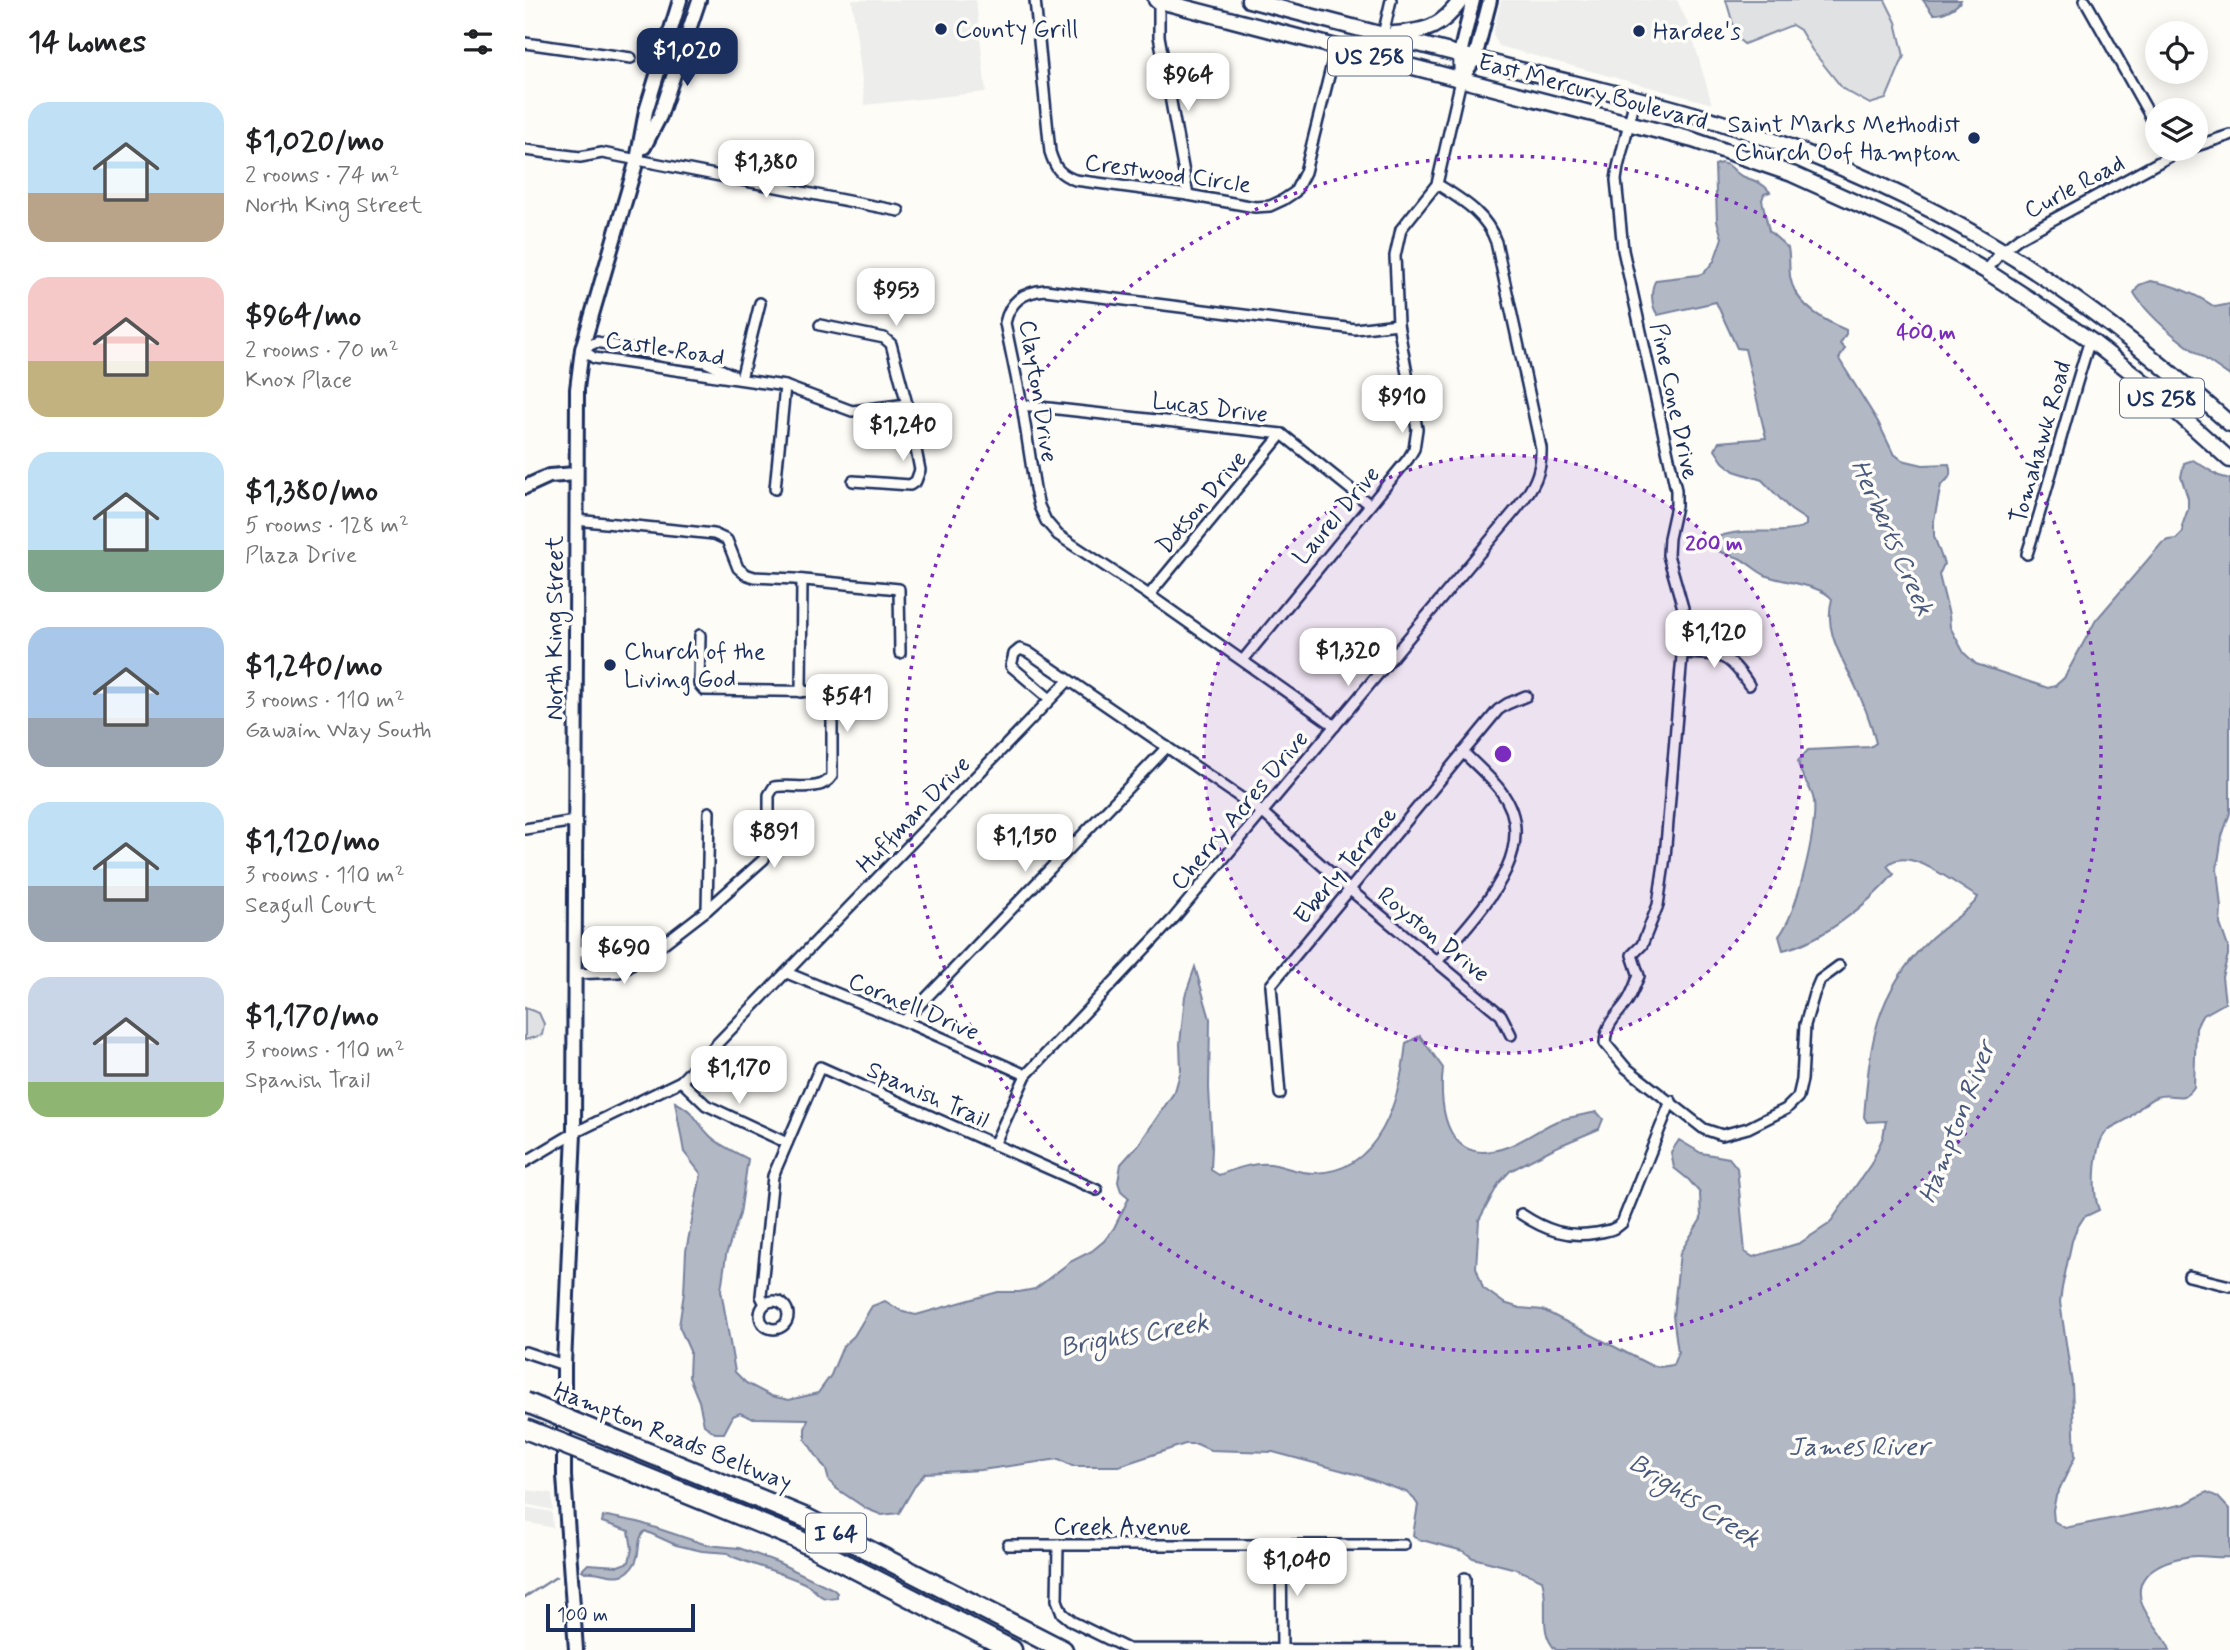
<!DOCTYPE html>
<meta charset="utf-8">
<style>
:root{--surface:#fff;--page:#f6f6f6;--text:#202124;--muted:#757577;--accent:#1b2f5e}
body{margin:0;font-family:Mynerve,sans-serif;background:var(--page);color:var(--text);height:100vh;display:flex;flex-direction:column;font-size:26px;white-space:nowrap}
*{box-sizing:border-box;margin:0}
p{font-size:23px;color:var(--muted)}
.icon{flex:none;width:38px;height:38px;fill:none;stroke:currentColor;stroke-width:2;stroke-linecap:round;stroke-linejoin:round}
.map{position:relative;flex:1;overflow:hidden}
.details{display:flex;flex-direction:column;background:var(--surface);width:525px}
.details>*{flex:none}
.controls{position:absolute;left:1620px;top:21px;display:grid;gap:14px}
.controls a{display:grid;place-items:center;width:63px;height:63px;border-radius:50%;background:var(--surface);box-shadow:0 4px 18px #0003;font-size:35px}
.scale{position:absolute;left:21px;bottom:18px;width:149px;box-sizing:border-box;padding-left:7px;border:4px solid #1b2f5e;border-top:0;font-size:19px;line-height:24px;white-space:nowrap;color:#1b2f5e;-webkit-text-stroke:5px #fdfcf7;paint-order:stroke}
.price{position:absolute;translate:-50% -60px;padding:0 16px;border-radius:14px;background:#fff;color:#222;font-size:23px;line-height:46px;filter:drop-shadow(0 2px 4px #0008)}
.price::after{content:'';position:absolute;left:50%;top:42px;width:21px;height:16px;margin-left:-10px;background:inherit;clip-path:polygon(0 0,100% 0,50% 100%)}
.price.on{background:var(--accent);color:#fff}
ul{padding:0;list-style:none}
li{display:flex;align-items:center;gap:21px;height:175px;padding:0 28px}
li span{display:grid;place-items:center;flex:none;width:196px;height:140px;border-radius:21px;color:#555}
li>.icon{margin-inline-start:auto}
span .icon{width:84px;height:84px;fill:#fffc;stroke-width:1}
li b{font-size:30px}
h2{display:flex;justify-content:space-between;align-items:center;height:84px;padding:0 28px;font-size:30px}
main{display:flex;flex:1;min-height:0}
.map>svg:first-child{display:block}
.built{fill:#edeeec}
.green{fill:#e0e1e3;stroke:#7e88a0;stroke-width:2}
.water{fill:#b3b8c5;stroke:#76819c;stroke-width:2}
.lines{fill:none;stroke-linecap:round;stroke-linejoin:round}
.stream{stroke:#76819c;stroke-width:2.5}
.street-casing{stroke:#1b2f5e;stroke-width:14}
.secondary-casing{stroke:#1b2f5e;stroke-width:18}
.primary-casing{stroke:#1b2f5e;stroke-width:19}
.highway-casing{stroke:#1b2f5e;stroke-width:23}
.street{stroke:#fdfcf7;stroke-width:9}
.secondary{stroke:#fdfcf7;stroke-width:12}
.primary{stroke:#fdfcf7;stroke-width:14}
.highway{stroke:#fdfcf7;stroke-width:18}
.highway-bridge-casing{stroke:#1b2f5e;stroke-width:23;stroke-linecap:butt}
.highway-bridge{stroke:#fdfcf7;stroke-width:18}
.ring{fill:none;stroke:#7b2cbf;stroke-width:3.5;stroke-dasharray:3.5 7}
.poi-dot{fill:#1b2f5e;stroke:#fdfcf7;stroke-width:2.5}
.labels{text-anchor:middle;stroke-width:7;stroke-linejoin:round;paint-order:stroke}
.shield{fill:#fdfcf7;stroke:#5f6c8c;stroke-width:2}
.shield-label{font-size:23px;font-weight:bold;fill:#1b2f5e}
.poi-label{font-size:24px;fill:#1b2f5e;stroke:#fdfcf7;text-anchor:start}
.street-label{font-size:24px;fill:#1b2f5e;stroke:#fdfcf7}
.water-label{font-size:26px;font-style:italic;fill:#49587d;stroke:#fdfcf7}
.centre{fill:#7b2cbf;stroke:#fdfcf7;stroke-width:3.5}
.ring-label{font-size:21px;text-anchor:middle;font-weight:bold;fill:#7b2cbf;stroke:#fdfcf7;stroke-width:7;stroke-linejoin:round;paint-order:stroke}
</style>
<main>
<section class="details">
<h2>14 homes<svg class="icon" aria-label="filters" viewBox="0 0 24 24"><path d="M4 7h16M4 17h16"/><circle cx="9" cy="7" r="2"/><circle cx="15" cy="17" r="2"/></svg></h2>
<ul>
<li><span style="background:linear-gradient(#bfe0f5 65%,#b9a48a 0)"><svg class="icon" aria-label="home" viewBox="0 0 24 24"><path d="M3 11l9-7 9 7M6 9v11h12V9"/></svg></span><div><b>$1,020/mo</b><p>2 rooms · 74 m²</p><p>North King Street</p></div></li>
<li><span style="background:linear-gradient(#f6c9c9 60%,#c2b280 0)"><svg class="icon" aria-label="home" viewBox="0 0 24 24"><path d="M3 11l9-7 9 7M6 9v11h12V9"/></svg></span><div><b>$964/mo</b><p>2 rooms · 70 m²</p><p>Knox Place</p></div></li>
<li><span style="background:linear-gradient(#bfe0f5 70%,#7fa58c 0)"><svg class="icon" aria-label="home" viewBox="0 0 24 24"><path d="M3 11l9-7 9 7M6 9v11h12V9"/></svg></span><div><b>$1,380/mo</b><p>5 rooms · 128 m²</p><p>Plaza Drive</p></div></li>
<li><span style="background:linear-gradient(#a9c7e8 65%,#9aa5b1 0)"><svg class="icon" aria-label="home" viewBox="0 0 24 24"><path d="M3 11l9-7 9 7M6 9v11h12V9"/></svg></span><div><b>$1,240/mo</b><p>3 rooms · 110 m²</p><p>Gawain Way South</p></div></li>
<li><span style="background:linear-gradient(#bfe0f5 60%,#9aa5b1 0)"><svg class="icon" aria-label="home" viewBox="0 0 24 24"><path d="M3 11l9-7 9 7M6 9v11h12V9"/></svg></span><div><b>$1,120/mo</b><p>3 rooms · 110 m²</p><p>Seagull Court</p></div></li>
<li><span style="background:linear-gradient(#c9d6e8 75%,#8fb573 0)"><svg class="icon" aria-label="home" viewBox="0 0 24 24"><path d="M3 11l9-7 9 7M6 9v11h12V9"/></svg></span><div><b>$1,170/mo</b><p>3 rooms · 110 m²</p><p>Spanish Trail</p></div></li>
</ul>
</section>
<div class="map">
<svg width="1705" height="1650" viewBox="0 0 1705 1650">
<rect width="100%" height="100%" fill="#fdfcf7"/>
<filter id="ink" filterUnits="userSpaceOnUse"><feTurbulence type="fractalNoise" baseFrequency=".0143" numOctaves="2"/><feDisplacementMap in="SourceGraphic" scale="14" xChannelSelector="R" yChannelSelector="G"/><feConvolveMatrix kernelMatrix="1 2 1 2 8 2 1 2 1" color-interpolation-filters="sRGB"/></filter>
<g filter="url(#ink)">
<g class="built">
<path d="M 327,0 L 451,0 L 461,92 L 340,105 Z"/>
<path d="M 976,0 L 1152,0 L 1165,28 L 1187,104 L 974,46 L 968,34 Z"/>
<path d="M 0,1490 L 27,1493 L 28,1510 L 0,1504 Z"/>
<path d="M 0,1507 L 27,1512 L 28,1528 L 0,1522 Z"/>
</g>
<g class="green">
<path d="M 1201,0 L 1360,0 L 1371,22 L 1379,56 L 1361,99 L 1345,104 L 1318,89 L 1287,50 L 1275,30 L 1267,25 L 1219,44 L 1212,38 Z"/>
<path d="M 0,1008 L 14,1013 L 19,1024 L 17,1035 L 0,1040 Z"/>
</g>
<g class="water">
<path d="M 1398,0 L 1436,0 C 1432,8 1417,15 1408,14 Z"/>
<path d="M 1196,163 C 1211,167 1205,169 1215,175 C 1225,180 1237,181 1245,192 L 1239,194 L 1237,200 L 1244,231 L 1263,248 C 1265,257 1264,267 1265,276 C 1269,304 1297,320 1321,330 L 1321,334 L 1315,344 L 1320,348 L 1314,359 L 1353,422 L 1368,453 L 1377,460 L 1398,465 L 1424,464 C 1427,475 1425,478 1416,485 L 1409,520 L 1409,536 L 1419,564 L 1414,575 L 1424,615 L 1425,627 L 1439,653 L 1451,664 L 1523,688 L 1530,686 L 1539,678 L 1571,620 L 1637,543 L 1643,540 L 1651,539 L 1658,532 L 1657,526 L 1663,509 L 1663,498 L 1656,477 L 1659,463 L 1668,460 L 1694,476 L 1705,479 L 1705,813 L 1697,836 L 1692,869 L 1696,907 L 1695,924 L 1703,947 L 1703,955 L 1697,977 L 1700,1003 L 1677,1016 L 1671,1027 L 1669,1087 C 1657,1105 1648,1091 1631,1097 C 1621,1101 1613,1110 1605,1117 C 1598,1123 1588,1125 1582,1131 C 1568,1145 1567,1193 1574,1210 L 1559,1217 L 1552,1228 L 1547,1241 L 1537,1288 L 1535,1302 L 1547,1384 L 1550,1457 L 1531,1496 L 1528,1510 L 1529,1521 L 1540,1528 L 1660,1504 L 1682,1492 L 1693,1497 L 1705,1510 L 1705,1557 C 1694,1558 1683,1556 1672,1556 C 1647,1556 1605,1570 1617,1604 C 1623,1621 1639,1633 1645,1650 L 1031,1650 C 1012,1632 1025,1604 1017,1580 L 991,1569 L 948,1558 L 938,1551 L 893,1539 L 888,1535 L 893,1505 L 889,1499 L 881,1492 L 834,1475 L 748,1452 L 685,1450 L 672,1444 L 660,1444 L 594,1466 L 547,1466 L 534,1459 L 456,1470 L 400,1473 L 391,1484 L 374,1513 L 357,1515 L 342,1509 L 312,1489 L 304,1481 L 301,1470 L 280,1439 L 280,1429 L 283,1419 L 226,1418 L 215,1413 L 208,1416 L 199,1433 L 190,1433 L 179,1425 L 174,1401 L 164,1377 L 165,1351 L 154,1326 L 159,1293 L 161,1251 L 176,1174 L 159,1152 L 150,1102 C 173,1114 169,1120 185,1136 C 195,1146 210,1152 223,1159 L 215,1214 L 201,1255 L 196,1290 L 210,1372 L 221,1383 L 246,1396 L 264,1400 L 293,1393 L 306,1375 L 318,1346 L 329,1336 L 347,1306 L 360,1301 L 378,1312 L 391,1315 L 473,1292 L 494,1292 L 510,1289 L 545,1262 L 567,1251 L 579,1241 L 589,1228 L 604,1198 L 596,1191 L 593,1182 L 596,1164 L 614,1144 L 650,1091 L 656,1070 L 655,1044 L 660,996 L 670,967 L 685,1019 L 684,1088 L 687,1147 L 686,1170 L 694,1175 C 712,1168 732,1161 751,1165 C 763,1168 775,1173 788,1173 C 856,1173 875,1098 881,1043 L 895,1036 L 918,1068 C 913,1111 923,1169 982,1147 C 999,1141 1014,1129 1030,1122 C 1043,1117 1059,1115 1072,1112 L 1078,1119 L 1074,1129 L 1029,1148 L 985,1171 L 974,1183 L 954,1220 L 951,1267 L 958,1288 L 979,1303 L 995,1308 L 1018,1310 L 1123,1364 L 1135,1367 L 1148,1365 L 1153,1352 L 1148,1316 L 1155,1253 L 1176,1219 L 1175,1193 L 1164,1180 L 1149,1168 L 1146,1152 L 1154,1140 L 1176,1153 L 1204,1158 L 1212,1168 L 1220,1252 L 1228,1257 L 1275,1243 L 1304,1224 L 1346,1164 L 1358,1137 L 1361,1121 L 1342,1122 L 1339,1117 C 1345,1044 1349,994 1405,939 C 1415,929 1450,907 1453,897 C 1432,886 1382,843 1362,866 L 1369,874 C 1343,904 1298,941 1258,950 L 1254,936 C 1272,914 1292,829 1289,801 C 1287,786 1274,777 1273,761 L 1283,750 L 1345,747 L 1351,743 C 1346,721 1336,697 1326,677 C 1314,653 1299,628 1307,599 C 1297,585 1258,582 1242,576 C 1232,572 1224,563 1214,558 C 1201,553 1190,552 1179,544 C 1211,521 1257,540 1281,525 L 1281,520 L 1266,510 L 1237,480 L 1209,471 L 1198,462 L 1190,450 L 1194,442 L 1241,438 L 1220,349 L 1212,348 L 1191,302 L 1133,315 C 1126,307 1125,289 1131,280 L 1173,275 L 1179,273 L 1189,261 L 1197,238 L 1192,221 L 1190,165 Z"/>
<path d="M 1625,281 C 1650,285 1669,293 1690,307 L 1705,304 L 1705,376 C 1674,355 1629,325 1609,293 L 1614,285 Z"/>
<path d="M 82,1516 L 113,1522 L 182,1545 L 214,1548 L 252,1562 L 308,1589 L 312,1593 L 312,1598 C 290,1601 294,1589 279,1583 C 255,1572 231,1566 206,1556 L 203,1553 L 177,1551 L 151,1545 L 120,1531 C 111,1539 116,1552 110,1563 C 97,1587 77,1569 60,1572 L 57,1570 L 63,1564 L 93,1566 L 104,1562 L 107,1549 L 104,1531 L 77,1522 L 78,1517 Z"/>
</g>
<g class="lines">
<path class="stream" d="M 0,1597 L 31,1577"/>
<defs>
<g id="street">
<path d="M 510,0 L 525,152 C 530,168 534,174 550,180 L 663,195 L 730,207 L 745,206 L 758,200 L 770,192 L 780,172 L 811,48"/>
<path d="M 634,0 L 634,36 L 663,195"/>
<path d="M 1560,0 L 1633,130"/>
<path d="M 858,35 L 866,0"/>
<path d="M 0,43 L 106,58"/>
<path d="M 1110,99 L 1093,167 L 1091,180 L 1094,209 L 1098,250 L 1151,490 L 1151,506 L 1144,538 L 1143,555 L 1158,608 L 1159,632 L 1140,857 L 1133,905 L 1117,945 L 1107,955 L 1114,976 C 1110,984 1107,995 1101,1003 C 1091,1017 1081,1023 1080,1043 L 1100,1067 L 1179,1129 L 1197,1135 L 1223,1128 L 1261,1109 L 1273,1097 L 1277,1080 L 1280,1025 L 1289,994 L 1295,980 L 1314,966"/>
<path d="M 1671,146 L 1705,135"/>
<path d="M 0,150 L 55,157 L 77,153 L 374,211"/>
<path d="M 1461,271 L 1477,251 L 1494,238 L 1647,155 L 1665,149"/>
<path d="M 295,325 L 359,338 L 366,344 L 382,404 L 395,470 L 391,481 L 385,485 L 328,481"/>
<path d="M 57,349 L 69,358 L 260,386 L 327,411 L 382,404"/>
<path d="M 57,349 L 72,342 L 141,357 L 180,362 L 208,375"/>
<path d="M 216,379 L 235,303"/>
<path d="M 497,405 L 757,434 L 844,504"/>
<path d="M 250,489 L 260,386"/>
<path d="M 51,520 L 189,534 L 202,540 L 213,568 L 220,574 L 229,577 L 269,579 L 374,589 L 375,653"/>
<path d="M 1502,554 C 1525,483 1542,411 1565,340"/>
<path d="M 624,595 L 757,434"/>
<path d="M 175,635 L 174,684 L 179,690 L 326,692"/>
<path d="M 1157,653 C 1195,655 1202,651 1224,685"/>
<path d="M 718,660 L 883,459 L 889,449 L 892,429 L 873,324 L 870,256 L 876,229 L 912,184 L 936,80"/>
<path d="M 276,692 L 277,580"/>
<path d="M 525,699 L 486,666 L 489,654 L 495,649 L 503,652 L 738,813 L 824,889 L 976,1015 L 986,1035"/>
<path d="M 810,726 L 624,595 L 533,535 L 521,521 L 514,506 L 510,489 L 497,405 L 480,323 C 485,301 498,292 520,290 L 830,329 L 873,324"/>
<path d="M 0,829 L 50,821"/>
<path d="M 182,910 L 184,812"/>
<path d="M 49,951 L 132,948"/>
<path d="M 912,962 C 948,917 1022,851 975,790 C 965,777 950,764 938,752"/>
<path d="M 262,973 L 379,1021 L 501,1075"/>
<path d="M 49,974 L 94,972 L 134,947 L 182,910 L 239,859 L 244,834 L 244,795 L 249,787 C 267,783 295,794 307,776 L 307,692"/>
<path d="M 379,1021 L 642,747"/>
<path d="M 156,1081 L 181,1105 L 262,1143"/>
<path d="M 755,1094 L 746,985 L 973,710 L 982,704 L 1001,696"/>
<path d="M 469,1145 L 501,1075 L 649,918 L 993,507 C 1008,488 1017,473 1016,448 L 971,242 C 961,213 937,200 912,184"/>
<path d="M 0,1162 L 49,1133 L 156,1081 L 543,681"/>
<path d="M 996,1214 C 1020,1230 1042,1238 1071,1233 C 1081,1231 1090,1230 1097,1223 L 1146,1101"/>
<path d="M 1664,1276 L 1705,1286"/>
<circle cx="249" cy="1315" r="14"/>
<path d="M 240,1304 L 236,1296 L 248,1176 L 295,1067 L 572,1190"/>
<path d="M 0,1352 L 39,1365"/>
<path d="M 483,1545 L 879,1545"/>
<path d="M 533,1545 L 532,1600 L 537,1613 L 548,1622 L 603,1649 L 940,1650"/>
<path d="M 756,1545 L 757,1650"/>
<path d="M 940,1578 L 940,1650"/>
</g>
<g id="secondary">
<path d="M 936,80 L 950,58 L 965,0"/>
<path d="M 936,80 L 935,54 L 948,0"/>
<path d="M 119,147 L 135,116 L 174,0"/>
<path d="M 0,487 L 24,476 L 51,474"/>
<path d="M 51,1650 L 39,1476 L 39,1365 L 49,1133 L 52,389 L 57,349 L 112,160 L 121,111 L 155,0"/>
</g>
<g id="primary">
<path d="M 631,0 L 1168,140 L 1267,174 L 1380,225 L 1461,271 L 1512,304 L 1565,340 L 1615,379 L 1705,460"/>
<path d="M 724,0 C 822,26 921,51 1019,76 C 1072,89 1126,101 1178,117 C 1247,138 1315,165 1380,197 C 1500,255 1606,336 1705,424"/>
<path d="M 869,34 C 902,31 916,28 936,0"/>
</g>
<g id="highway">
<path d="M 75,1433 L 281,1518 L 538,1650"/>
<path d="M 74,1458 L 268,1537 L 487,1650"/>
</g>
</defs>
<use href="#street" class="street-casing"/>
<use href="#secondary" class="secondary-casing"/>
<use href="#primary" class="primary-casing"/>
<use href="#highway" class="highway-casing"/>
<use href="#street" class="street"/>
<use href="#secondary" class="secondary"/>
<use href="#primary" class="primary"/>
<use href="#highway" class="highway"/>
<defs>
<g id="highway-bridge">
<path d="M 0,1402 L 75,1433"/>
<path d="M 0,1429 L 74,1458"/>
</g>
</defs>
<use href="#highway-bridge" class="highway-bridge-casing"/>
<use href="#highway-bridge" class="highway-bridge"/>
</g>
</g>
<circle cx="978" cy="754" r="299" fill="#7b2cbf" fill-opacity=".12"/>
<g class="ring">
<circle cx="978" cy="754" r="299"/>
<circle cx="978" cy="754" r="598"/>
</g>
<g class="poi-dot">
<circle cx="416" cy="29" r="7"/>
<circle cx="1114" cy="31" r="7"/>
<circle cx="1449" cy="138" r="7"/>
<circle cx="85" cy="665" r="7"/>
</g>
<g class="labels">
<g class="shield">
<rect x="803" y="36.5" width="84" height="39" rx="5"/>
<rect x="1595" y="378.5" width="84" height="39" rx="5"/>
<rect x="281" y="1513.5" width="60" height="39" rx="5"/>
</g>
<g class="shield-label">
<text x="845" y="64">US 258</text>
<text x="1637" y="406">US 258</text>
<text x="311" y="1541">I 64</text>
</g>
<g class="poi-label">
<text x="430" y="37">County Grill</text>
<text x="1128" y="39">Hardee's</text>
<text x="1435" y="132" text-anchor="end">Saint Marks Methodist<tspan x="1435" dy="28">Church Oof Hampton</tspan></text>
<text x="99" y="659">Church of the<tspan x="99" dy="28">Living God</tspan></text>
</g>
<g class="street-label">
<text transform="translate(1068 91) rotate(15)" y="8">East Mercury Boulevard</text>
<text transform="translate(643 173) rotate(8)" y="8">Crestwood Circle</text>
<text transform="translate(1549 186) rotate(-28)" y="8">Curle Road</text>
<text transform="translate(140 348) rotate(9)" y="8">Castle Road</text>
<text transform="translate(514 391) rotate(81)" y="8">Clayton Drive</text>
<text transform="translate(1150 401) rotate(78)" y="8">Pine Cone Drive</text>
<text transform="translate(685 407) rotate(7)" y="8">Lucas Drive</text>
<text transform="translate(1515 442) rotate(-74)" y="8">Tomahawk Road</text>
<text transform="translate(676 502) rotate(-50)" y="8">Dotson Drive</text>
<text transform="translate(811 515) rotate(-50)" y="8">Laurel Drive</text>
<text transform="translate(29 628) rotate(-90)" y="8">North King Street</text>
<text transform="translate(714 810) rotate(-50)" y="8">Cherry Acres Drive</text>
<text transform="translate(388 814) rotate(-46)" y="8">Huffman Drive</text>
<text transform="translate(820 865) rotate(-50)" y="8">Eberly Terrace</text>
<text transform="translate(909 934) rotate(39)" y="8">Royston Drive</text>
<text transform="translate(389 1006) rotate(23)" y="8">Cornell Drive</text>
<text transform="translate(403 1094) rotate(24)" y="8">Spanish Trail</text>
<text transform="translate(148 1436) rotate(22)" y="8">Hampton Roads Beltway</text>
<text x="597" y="1534">Creek Avenue</text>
</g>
<g class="water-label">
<text transform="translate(1368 537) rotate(66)" y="9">Herberts Creek</text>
<text transform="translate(1431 1122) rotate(-69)" y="9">Hampton River</text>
<text transform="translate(609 1334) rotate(-10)" y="9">Brights Creek</text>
<text x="1334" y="1455">James River</text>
<text transform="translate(1170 1500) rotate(33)" y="9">Brights Creek</text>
</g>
</g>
<circle cx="978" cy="754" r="10" class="centre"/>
<g class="ring-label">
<text x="1401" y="339">400 m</text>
<text x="1189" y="550">200 m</text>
</g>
</svg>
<div class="controls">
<a><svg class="icon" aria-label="locate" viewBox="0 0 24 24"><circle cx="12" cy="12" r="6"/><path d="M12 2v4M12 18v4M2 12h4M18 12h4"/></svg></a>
<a><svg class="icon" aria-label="layers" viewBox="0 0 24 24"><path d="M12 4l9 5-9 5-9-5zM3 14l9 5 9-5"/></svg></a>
</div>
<div class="scale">100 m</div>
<b class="price on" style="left:162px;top:88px">$1,020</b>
<b class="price" style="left:663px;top:113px">$964</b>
<b class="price" style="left:241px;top:200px">$1,380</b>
<b class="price" style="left:371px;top:328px">$953</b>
<b class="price" style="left:877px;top:435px">$910</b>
<b class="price" style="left:378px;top:463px">$1,240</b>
<b class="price" style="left:1189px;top:670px">$1,120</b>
<b class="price" style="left:823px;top:688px">$1,320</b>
<b class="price" style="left:322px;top:734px">$541</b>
<b class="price" style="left:249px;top:870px">$891</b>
<b class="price" style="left:500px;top:874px">$1,150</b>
<b class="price" style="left:99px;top:986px">$690</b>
<b class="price" style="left:214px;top:1106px">$1,170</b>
<b class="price" style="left:772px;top:1598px">$1,040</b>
</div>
</main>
